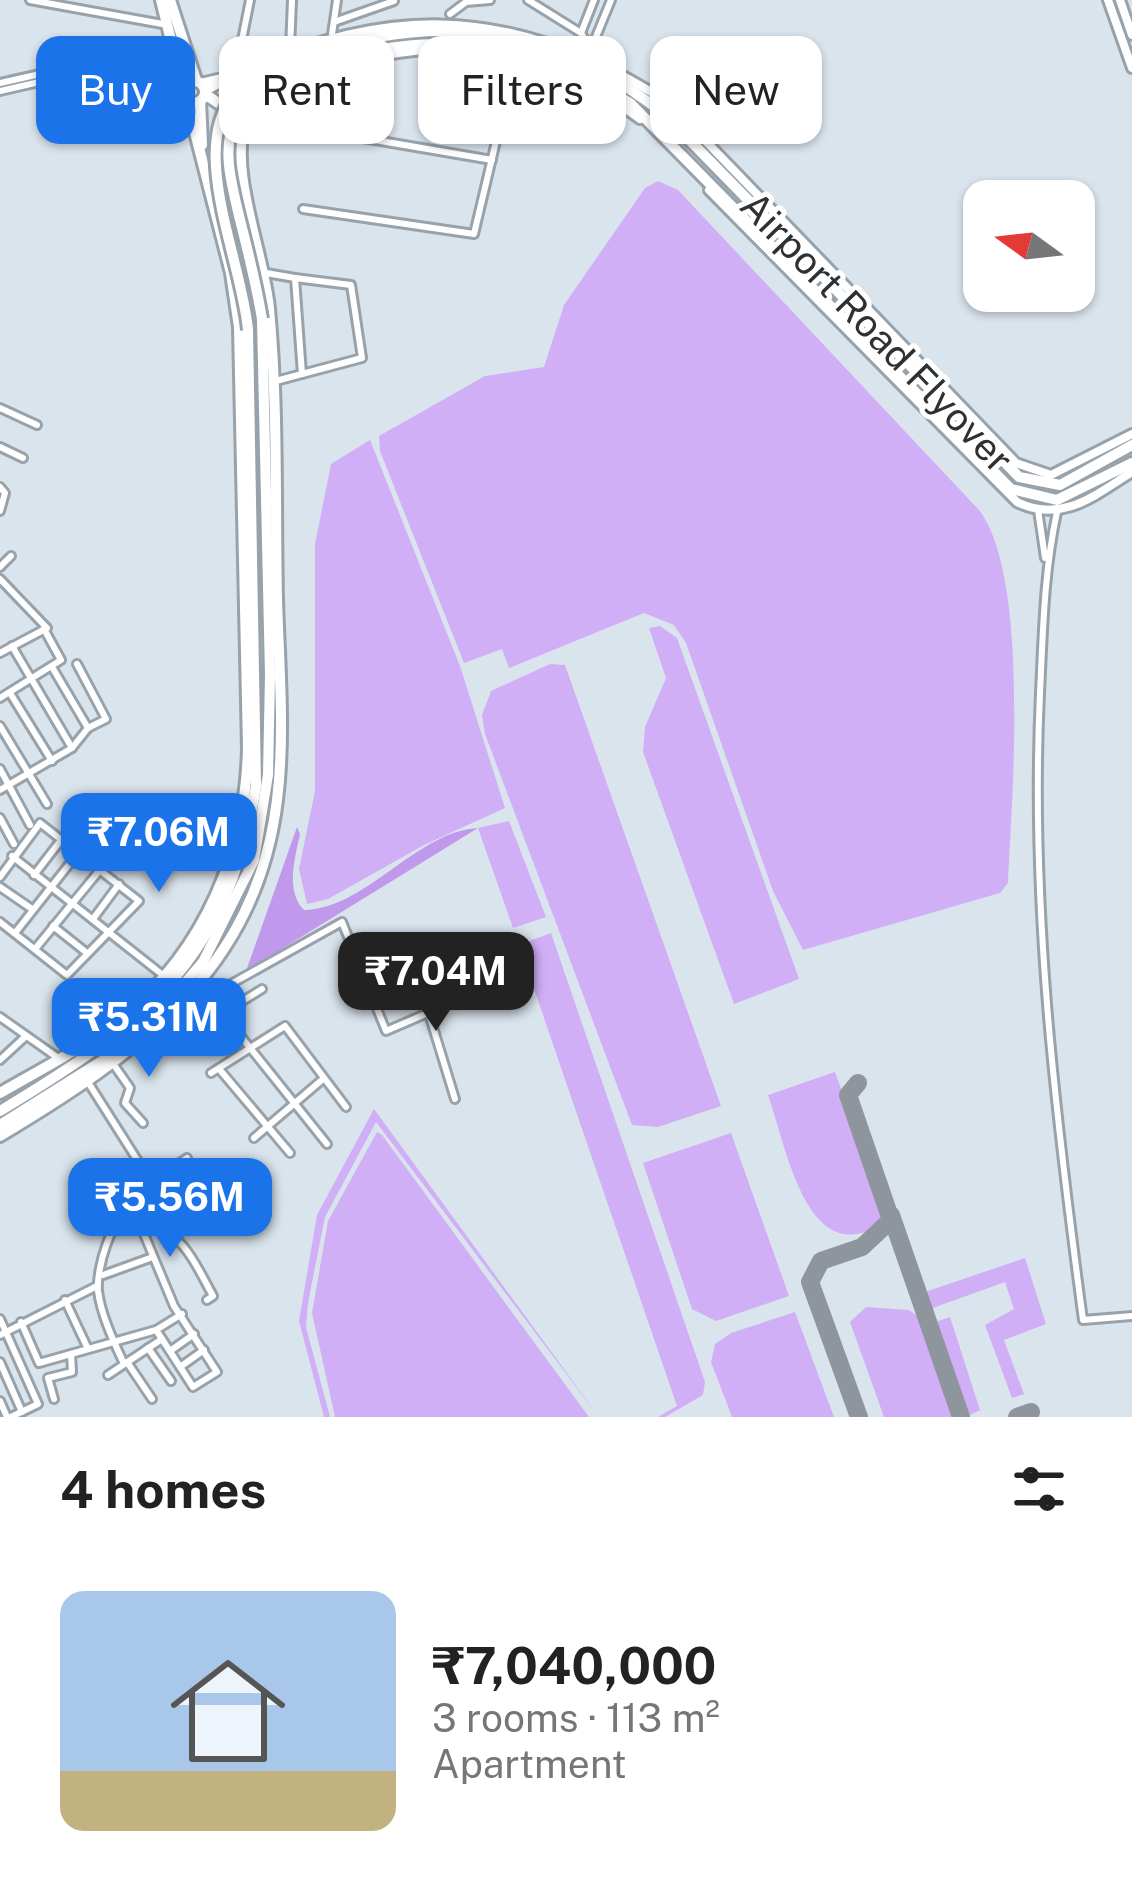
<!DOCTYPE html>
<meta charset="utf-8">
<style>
:root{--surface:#fff;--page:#f2f2f2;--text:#222;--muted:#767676;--line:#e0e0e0;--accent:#1a73e8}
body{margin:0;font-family:"Public Sans",sans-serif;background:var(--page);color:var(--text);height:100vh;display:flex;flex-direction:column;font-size:45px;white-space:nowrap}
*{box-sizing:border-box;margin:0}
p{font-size:39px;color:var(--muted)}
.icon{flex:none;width:66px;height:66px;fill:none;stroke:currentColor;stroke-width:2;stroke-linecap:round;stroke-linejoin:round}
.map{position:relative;height:1417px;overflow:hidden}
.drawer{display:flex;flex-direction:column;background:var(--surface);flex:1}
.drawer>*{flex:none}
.guide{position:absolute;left:36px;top:36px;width:1062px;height:108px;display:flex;gap:24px}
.needle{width:78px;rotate:285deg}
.fabs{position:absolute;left:963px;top:180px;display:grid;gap:24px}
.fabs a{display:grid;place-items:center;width:132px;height:132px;border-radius:24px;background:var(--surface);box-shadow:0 3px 9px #0004;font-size:60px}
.price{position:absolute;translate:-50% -102px;padding:0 27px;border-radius:24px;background:var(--accent);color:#fff;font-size:39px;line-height:78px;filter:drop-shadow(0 3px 6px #0008)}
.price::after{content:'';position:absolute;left:50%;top:72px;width:36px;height:27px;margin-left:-18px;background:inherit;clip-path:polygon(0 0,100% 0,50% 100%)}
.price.current{background:#222;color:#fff}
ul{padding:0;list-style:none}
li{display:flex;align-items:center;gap:36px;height:300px;padding:0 60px}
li+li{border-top:3px solid var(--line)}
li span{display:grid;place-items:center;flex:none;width:336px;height:240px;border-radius:24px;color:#555}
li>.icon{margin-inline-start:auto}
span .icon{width:144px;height:144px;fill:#fffc;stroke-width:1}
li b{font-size:51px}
h2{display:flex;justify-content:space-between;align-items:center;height:144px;padding:0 60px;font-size:51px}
.chip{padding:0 42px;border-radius:24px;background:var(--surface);box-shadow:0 3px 9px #0004;font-size:42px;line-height:108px}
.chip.current{background:var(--accent);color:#fff}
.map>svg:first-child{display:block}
.green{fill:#d1aff7}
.forest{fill:#c199ec}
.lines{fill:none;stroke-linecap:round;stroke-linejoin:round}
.taxiway{stroke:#8e959c;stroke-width:18}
.minor-casing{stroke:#98a2ab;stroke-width:12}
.tertiary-casing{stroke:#98a2ab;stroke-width:14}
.primary-casing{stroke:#98a2ab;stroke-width:16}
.minor{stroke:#fff;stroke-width:6}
.tertiary{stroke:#fff;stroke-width:8}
.primary{stroke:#fff;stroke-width:10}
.primary-bridge-casing{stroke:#98a2ab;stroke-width:16;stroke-linecap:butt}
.primary-bridge{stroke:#fff;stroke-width:10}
.labels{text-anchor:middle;stroke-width:10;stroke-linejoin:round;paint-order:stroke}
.street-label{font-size:39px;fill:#2d3134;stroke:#fff}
</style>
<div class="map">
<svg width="1132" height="1417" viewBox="0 0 1132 1417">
<rect width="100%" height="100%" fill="#dae4ed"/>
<g class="green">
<path d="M 658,181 L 678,190 L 979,510 C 1030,577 1012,795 1008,883 L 1000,893 L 803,950 L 773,891 L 686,643 L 674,625 L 644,613 L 509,668 L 502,649 L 464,663 L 380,451 L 379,436 L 485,376 L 544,367 L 564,305 L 645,188 Z"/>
<path d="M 370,440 L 460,666 L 505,808 L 424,845 L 328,899 L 307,904 L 299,869 L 315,791 L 315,544 L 331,464 Z"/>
<path d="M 660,626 L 677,638 L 799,979 L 734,1004 L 643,752 L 645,727 L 666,678 L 649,628 Z"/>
<path d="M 550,664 L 565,665 L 721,1106 L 658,1127 L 632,1125 L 485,734 L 482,715 L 491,691 Z"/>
<path d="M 509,821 L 546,917 L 513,928 L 478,828 Z"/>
<path d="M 551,933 L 705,1382 L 703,1395 L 665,1417 L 658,1417 L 677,1406 L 519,945 Z"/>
<path d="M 835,1072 L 883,1205 L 881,1224 C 806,1272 786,1144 768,1095 Z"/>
<path d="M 374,1109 L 599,1417 L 376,1122 L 325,1217 L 308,1303 L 306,1327 L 330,1417 L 324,1417 L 299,1321 L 317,1215 Z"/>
<path d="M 377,1132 L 382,1135 L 589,1417 L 335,1417 L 312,1313 L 328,1221 Z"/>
<path d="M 731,1133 L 789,1296 L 716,1321 L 692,1309 L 643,1163 Z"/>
<path d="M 1025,1258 L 1046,1324 L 1004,1340 L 1024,1394 L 1012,1398 L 985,1325 L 1014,1309 L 1005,1282 L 930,1309 L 925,1292 Z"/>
<path d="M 866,1307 L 909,1310 L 920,1318 L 952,1417 L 884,1417 L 850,1322 Z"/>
<path d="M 795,1312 L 834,1417 L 732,1417 L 711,1362 L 715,1344 L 731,1333 Z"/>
<path d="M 950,1317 L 980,1410 L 970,1415 L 932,1323 Z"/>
</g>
<path class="forest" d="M 297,827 L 300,834 C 295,858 285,891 304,910 C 366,909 417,831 478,828 L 246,971 Z"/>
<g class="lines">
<g class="taxiway">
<path d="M 858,1083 L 848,1095 L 891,1220 L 862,1247 L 821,1261 L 810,1282 L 859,1417"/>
<path d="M 891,1215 L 961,1417"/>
<path d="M 1017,1417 L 1031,1412"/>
</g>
<defs>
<g id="minor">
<path d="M 30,0 L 168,25"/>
<path d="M 528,0 L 581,33 L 591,49"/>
<path d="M 450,14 L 466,2 L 490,0"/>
<path d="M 334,22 L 394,1"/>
<path d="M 581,33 L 594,0"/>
<path d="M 332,34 L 337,0"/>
<path d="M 290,49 L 292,0"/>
<path d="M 591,49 L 611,0"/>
<path d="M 235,75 L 250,0"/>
<path d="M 0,83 L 172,44"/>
<path d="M 0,91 L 174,51"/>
<path d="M 287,125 L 492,160"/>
<path d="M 303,209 L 474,234 L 516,57"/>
<path d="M 266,273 L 295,278 L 302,374"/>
<path d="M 272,382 L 362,358 L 351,285 L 295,278"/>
<path d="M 0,408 L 37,425"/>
<path d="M 0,447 L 23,458"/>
<path d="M 0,487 L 5,493 L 0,511"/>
<path d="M 1038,510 L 1045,558"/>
<path d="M 1057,512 C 1044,572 1043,631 1040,693 C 1030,904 1055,1111 1083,1320 L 1132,1316"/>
<path d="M 0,567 L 11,556"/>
<path d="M 0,579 L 47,628 L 0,653"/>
<path d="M 12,646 L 72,748"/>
<path d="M 52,667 L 88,728"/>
<path d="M 10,693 L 52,761"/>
<path d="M 0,698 L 61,660 L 44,629"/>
<path d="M 0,726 L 47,804"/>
<path d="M 0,769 L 30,825"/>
<path d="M 0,790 L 72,748 L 88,728 L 106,719 L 77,664"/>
<path d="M 0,818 L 14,844"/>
<path d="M 12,856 L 164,976"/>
<path d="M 34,875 L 61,840"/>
<path d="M 0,877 L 40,823 L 139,901 L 67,975 L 0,922"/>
<path d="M 0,887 L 32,909"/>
<path d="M 93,919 L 119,884"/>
<path d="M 53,926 L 87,953"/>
<path d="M 15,933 L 78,853"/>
<path d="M 35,949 L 99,871"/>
<path d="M 364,970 L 397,959"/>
<path d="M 211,999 L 327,1144"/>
<path d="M 429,1014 L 455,1099"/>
<path d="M 0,1017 L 61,1060"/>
<path d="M 170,1018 L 342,922 L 386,1031 L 467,996"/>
<path d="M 179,1040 L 262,989"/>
<path d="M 0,1060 L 26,1036"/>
<path d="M 114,1065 L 130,1088 L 125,1103 L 143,1123"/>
<path d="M 220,1070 L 290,1153"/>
<path d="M 211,1073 L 285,1026 L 346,1107"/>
<path d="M 86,1079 L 143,1169 L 126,1188 L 134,1210"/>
<path d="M 254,1138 L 323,1079"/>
<path d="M 143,1169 L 188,1187"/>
<path d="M 141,1176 L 198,1228"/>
<path d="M 160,1176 L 187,1158"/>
<path d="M 144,1223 C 185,1233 194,1262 213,1296 L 207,1300"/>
<path d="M 103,1275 L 150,1258"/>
<path d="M 65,1300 L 88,1349"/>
<path d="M 0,1319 L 38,1404 L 11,1417"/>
<path d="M 21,1322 L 39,1363 L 156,1330"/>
<path d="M 0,1335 L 97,1286"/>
<path d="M 162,1339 L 156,1330 L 182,1314"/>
<path d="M 148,1348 L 171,1381"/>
<path d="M 170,1351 L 194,1334"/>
<path d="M 0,1362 L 22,1412"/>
<path d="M 127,1362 L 152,1399"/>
<path d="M 180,1367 L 204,1350"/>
<path d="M 108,1375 L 162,1339 L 193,1387 L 217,1372 L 174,1306 L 134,1210 C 111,1213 96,1271 98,1291 C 101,1315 114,1342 124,1364"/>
<path d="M 54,1399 L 48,1378 L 72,1372 L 71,1354"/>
<path d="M 0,1401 L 7,1417"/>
</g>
<g id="tertiary">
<path d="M 1108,0 L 1132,68"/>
<path d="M 1120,0 L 1132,35"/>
<path d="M 201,83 L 222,78"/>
<path d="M 598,89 L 640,119"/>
<path d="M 205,91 C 373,0 512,0 670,104 L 1016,463 L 1051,475 L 1132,434"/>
<path d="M 246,122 C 283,72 363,56 423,50"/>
<path d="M 709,190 L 1017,502 C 1062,524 1095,495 1132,472"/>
</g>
<g id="primary">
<path d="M 161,0 L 183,89"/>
<path d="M 170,0 L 196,80"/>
<path d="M 381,49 C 473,34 554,52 631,104 L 1011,489 L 1057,500 L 1132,463"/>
<circle cx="194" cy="92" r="11"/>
<path d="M 234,95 C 258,73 287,64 317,54 C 442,9 562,31 665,115 L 1019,477 L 1060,485 L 1132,445"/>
<path d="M 200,101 L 202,145"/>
<path d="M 0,1093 C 41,1069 88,1046 125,1015 C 206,948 246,850 248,747 L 239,327 L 231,273 L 187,101"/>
<path d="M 0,1111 C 143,1025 228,961 256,786 L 248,330"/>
<path d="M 0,1125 L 105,1059 L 159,1013 L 203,962 L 254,860 L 268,775 L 270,675 L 262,319"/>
<path d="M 0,1136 C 136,1054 256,972 277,800 C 285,735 279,666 277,600 C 275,503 278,405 269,309 C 265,258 227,167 246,122 L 205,94"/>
</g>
</defs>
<use href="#minor" class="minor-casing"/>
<use href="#tertiary" class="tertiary-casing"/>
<use href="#primary" class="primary-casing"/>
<use href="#minor" class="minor"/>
<use href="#tertiary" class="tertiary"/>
<use href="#primary" class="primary"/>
<defs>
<g id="primary-bridge">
<path d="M 234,95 C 188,149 242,261 248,330"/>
<path d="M 262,319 C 234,149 163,100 381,49"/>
</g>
</defs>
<use href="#primary-bridge" class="primary-bridge-casing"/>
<use href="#primary-bridge" class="primary-bridge"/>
</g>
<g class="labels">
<g class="street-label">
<text transform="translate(877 332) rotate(46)" y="14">Airport Road Flyover</text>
</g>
</g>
</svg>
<div class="fabs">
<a><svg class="needle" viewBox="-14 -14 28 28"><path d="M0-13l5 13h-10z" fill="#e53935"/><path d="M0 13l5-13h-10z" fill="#767676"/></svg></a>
</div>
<b class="price" style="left:159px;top:895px">₹7.06M</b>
<b class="price current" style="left:436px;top:1034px">₹7.04M</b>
<b class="price" style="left:149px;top:1080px">₹5.31M</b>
<b class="price" style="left:170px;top:1260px">₹5.56M</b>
<div class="guide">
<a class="chip current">Buy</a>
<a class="chip">Rent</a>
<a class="chip">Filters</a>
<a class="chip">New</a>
</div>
</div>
<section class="drawer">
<h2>4 homes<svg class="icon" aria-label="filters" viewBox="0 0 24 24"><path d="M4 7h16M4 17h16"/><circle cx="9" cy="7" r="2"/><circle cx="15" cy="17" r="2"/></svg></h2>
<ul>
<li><span style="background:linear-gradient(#a9c7e8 75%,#c2b280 0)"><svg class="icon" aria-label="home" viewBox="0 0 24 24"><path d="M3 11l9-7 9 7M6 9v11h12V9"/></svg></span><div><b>₹7,040,000</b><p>3 rooms · 113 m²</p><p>Apartment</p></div></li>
</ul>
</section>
